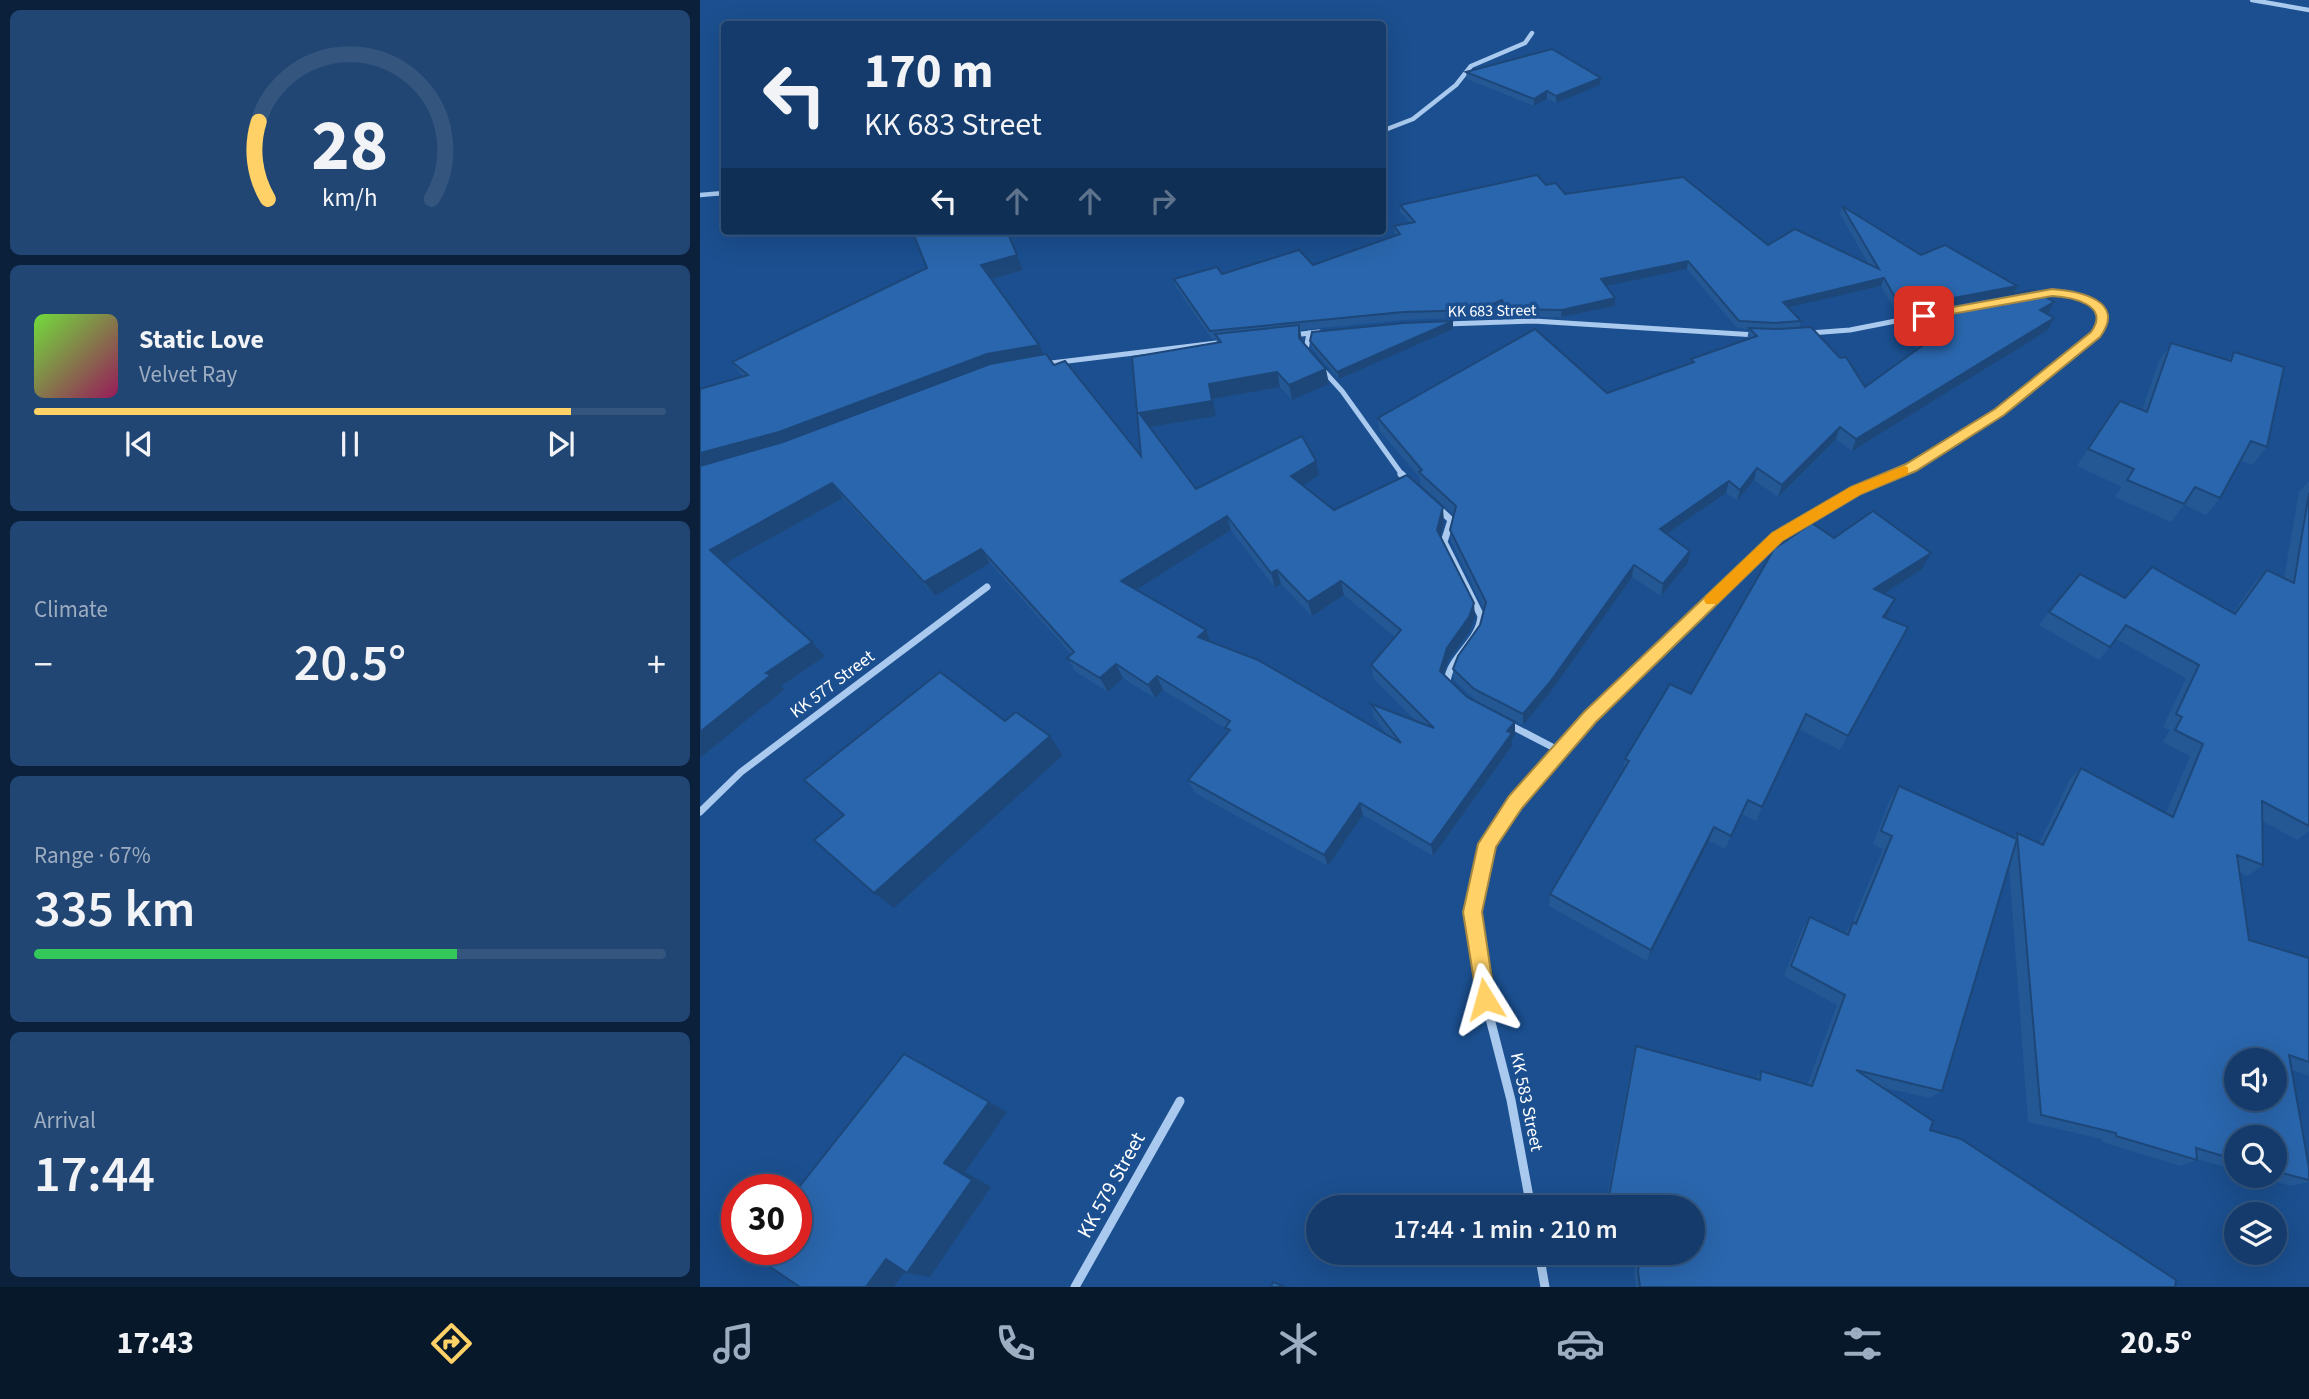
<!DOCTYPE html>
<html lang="en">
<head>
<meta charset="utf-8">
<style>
  body { margin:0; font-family:"Source Sans 3",sans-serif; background:#214673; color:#f1f3f6; height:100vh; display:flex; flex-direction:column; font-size:26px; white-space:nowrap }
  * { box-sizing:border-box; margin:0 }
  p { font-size:23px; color:#9dadc1 }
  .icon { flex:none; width:38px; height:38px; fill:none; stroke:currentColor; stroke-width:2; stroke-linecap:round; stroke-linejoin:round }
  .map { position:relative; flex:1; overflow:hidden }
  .drawer { display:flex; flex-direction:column; gap:10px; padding:10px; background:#0b203b; width:700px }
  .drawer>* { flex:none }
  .guide { position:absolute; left:21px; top:21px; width:665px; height:214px; border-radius:7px; box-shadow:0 7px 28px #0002,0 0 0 2px #33557e; background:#143b6b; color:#f1f3f6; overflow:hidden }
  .tools { position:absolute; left:1524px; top:1048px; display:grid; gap:14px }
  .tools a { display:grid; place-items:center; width:63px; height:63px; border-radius:50%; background:#143b6b; box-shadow:0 7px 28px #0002,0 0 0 2px #33557e; font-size:35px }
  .speed { position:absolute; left:21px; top:1174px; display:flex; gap:14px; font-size:35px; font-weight:700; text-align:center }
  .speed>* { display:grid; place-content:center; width:91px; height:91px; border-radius:50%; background:#143b6b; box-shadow:0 7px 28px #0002,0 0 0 2px #33557e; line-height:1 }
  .speed .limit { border:10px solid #d22; background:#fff; color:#111 }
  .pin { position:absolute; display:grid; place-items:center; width:60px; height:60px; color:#fff; margin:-30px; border-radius:14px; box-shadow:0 4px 10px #0006 }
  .me { position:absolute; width:77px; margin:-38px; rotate:352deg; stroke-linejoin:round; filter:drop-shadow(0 0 5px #0008) }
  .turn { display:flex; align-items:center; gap:24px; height:147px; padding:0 28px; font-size:32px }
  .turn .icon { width:91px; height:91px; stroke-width:2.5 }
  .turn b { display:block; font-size:49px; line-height:60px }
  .lanes { display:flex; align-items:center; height:66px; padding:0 28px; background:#0003; justify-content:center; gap:35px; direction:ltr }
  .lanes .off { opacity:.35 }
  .big { font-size:52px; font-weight:600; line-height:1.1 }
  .drawer .tile { flex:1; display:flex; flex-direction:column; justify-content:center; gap:10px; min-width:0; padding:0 24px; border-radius:10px; background:#214673 }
  .drawer .dial { align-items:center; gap:0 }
  .dial svg { height:182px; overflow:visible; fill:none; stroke:#33557e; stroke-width:7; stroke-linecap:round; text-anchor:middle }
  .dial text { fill:#f1f3f6; stroke:none }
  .song { display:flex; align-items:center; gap:21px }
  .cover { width:84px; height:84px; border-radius:10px; background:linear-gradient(135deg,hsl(100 70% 55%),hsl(330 70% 35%)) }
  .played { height:7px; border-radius:4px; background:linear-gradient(90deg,#ffd166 85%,#33557e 85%) }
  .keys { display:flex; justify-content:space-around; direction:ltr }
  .heat { display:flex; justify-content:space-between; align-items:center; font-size:38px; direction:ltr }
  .charge { height:10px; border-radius:5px; background:linear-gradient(90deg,#34c759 67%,#33557e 0) }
  .trip { position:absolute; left:606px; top:1195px; width:399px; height:70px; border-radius:35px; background:#143b6b; box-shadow:0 7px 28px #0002,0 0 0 2px #33557e; font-weight:600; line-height:70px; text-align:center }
  .tab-bar { display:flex; height:112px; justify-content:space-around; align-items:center; background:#08182b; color:#9dadc1 }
  .tab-bar .icon { width:49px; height:49px }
  .tab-bar .current { color:#ffd166 }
  .tab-bar b { font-size:32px; color:#f1f3f6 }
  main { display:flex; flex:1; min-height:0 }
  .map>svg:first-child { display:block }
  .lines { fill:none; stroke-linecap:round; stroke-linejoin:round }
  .minor-far3 { stroke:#a9c9ee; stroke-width:4.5 }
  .minor-far2 { stroke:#a9c9ee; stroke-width:5 }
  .minor-far1 { stroke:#a9c9ee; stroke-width:7 }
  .minor { stroke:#a9c9ee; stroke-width:9 }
  .wall { fill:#245895; fill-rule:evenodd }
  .shaded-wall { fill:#1d4779 }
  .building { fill:#2a66ad; stroke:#1d4779; stroke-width:2; fill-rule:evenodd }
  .route { fill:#ffd166; stroke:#a68842; stroke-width:2 }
  .slow { fill:#f59e0b }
  .labels { text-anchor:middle; stroke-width:7; stroke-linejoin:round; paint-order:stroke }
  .far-street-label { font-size:16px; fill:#fff; stroke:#1b4f8f }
  .street-label { font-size:18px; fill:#fff; stroke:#1b4f8f }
  .near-street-label { font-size:21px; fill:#fff; stroke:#1b4f8f }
</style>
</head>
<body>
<main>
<section class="drawer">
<div class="tile dial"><svg viewBox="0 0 100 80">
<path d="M14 69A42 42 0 1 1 86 69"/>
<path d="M14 69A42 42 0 0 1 10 35" stroke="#ffd166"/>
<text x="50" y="56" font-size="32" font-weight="700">28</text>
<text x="50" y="72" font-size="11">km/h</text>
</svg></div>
<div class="tile">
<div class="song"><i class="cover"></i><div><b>Static Love</b><p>Velvet Ray</p></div></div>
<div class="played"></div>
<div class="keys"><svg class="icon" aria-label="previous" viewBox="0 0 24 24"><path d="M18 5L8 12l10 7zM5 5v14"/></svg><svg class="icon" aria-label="pause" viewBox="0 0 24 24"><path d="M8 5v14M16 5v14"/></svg><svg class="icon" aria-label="next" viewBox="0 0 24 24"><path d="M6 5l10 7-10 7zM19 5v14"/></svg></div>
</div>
<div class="tile"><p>Climate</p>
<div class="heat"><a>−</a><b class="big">20.5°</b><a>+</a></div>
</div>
<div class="tile"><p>Range · 67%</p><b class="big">335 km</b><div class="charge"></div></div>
<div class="tile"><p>Arrival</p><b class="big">17:44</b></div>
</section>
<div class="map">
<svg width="1609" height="1287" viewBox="0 0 1609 1287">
  <rect width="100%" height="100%" fill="#1b4f8f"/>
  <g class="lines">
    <!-- minor-far3 -->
    <g class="minor-far3">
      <polyline points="1552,0 1609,10"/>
      <polyline points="682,131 713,119 756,85 771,66 825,43 832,33"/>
      <polyline points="0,195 24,193"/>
    </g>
    <!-- minor-far2 -->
    <g class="minor-far2">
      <polyline points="746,324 834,321 1056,335"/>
      <polyline points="609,333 606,350 610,354"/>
      <polyline points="1110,333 1150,330 1216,317"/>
      <polyline points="593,335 619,332"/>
      <polyline points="343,364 525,342"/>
      <polyline points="622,369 642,391 703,476"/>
      <path d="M1190 476C1267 444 1331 386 1395 334 1419 292 1362 293 1334 295"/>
    </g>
    <!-- minor-far1 -->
    <g class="minor-far1">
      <polyline points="701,474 709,481"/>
      <path d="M738 508 751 520 744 542 781 616C779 643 750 655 747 682L750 685"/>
      <polyline points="808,724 860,751"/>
      <polyline points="0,812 41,772 287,587"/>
      <polyline points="798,828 815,802 890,717 1077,537 1156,490 1194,474"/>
    </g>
    <!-- minor -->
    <g class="minor">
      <polyline points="799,826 787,844 772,912 785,999 811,1100 831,1208"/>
      <polyline points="839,1253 845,1287"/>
      <polyline points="375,1287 480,1101"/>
    </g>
  </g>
  <!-- wall -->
  <g class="wall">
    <polygon points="766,72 901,78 900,85 856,103 847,99 834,106 767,79"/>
    <path d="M846 185 865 194 1068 245 1169 265 1140 214 1142 206 1221 255 1317 286 1314 294 1354 302 1347 314 1348 330 1152 451 1136 439 1078 497 1054 480 1037 501 1026 493 967 534 988 563 961 596 932 577 850 693 823 725 775 700 754 680 753 669 780 625 784 609 751 541 750 530 754 515 720 484V478L679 430 678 418 907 393 990 364 991 359 1047 340 1049 329 1037 328 987 269 906 285 915 298V306L861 317H806L802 308 779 317 704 320 600 330 602 342 629 384 592 400 580 387 513 399 516 416 450 427 496 489 619 475 603 485 634 510 744 522 741 536 775 617 770 631 748 661 744 675 767 697 815 735 812 739V746L733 856 663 815 628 866 495 793 488 780 528 733 525 728 463 690 455 698 423 678 408 692 375 671 367 658 371 654 290 563 235 596 143 498 25 563 112 642 125 656 81 686 85 689 0 758V389L43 377 32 362 307 231 323 270 291 279 343 355 441 456 432 357 517 343 516 338 512 339 476 287 474 279 613 265 697 235 695 233 694 226 710 223 700 212V205ZM1181 286 1198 316 1208 314 1204 325 1217 349 1165 387 1099 327 1101 321 1089 307ZM531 530 575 588 581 584 612 616 644 595 695 637 671 665 674 679 715 720 671 704 674 717 687 735 510 642 506 630 436 590Z"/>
    <polygon points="753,329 639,379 612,348 610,341"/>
    <polygon points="1471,343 1528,360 1534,352 1567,447 1552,465 1540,460 1520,498 1506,515 1484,505 1471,522 1415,497 1422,487 1377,466 1388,449 1442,410 1459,361"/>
    <polygon points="1609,481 1609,831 1597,840 1562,821 1563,865 1548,876 1540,873 1549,940 1609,958 1609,1076 1592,1070 1609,1168 1609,1182 1591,1186 1556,1176 1575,1176 1575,1138 1536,1138 1536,1170 1497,1159 1497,1160 1481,1166 1402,1142 1402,1139 1328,1122 1309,866 1242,1091 1230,1098 1181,1087 1230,1130 1475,1287 936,1287 934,1274 938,1253 992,1253 992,1208 928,1208 906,1201 933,1055 936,1046 1055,1079 1061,1071 1107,1085 1137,1005 1084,976 1103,928 1110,917 1145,933 1152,923 1183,849 1173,844 1190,799 1199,786 1313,838 1317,833 1339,843 1370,779 1381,768 1466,813 1490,756 1463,742 1470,730 1463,727 1486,678 1416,639 1399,660 1339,625 1349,612 1425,598 1533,613 1554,583 1567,570 1584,578 1599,492"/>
    <polygon points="1134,538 1222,569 1184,594 1195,599 1185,618 1208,627 1140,750 1099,729 1056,821 1042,814 1025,849 1009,841 947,961 849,906 850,894 923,772 925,759 991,694"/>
  </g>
  <!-- shaded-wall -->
  <g class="shaded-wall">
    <polygon points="901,78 900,85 856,103 856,96"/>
    <polygon points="847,91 847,99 834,106 834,99"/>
    <polygon points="307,231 323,270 288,280 281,265"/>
    <polygon points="988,261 987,269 901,287 901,279"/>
    <polygon points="1184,278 1181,286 1081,309 1083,302"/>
    <polygon points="1317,286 1314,294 1198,316 1201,308"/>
    <polygon points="915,298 915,306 861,317 862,310"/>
    <polygon points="802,300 802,308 779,317 779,310"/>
    <polygon points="1354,302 1348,314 1334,322 1340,310"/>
    <polygon points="1354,318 1348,330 1152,451 1156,439"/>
    <polygon points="753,321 753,329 639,379 637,372"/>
    <polygon points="599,325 602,340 602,353 599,338"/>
    <polygon points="339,345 346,360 0,472 0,453 287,354"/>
    <polygon points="626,369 629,384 592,400 589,385"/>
    <polygon points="577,372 580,387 513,399 516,416 445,428 439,413 509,384"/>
    <polygon points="1140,427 1136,439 1078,497 1082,485"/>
    <polygon points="616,461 619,475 595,491 591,476"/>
    <polygon points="1057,468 1054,480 1037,501 1040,490"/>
    <polygon points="1029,481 1026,493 958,540 960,529"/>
    <polygon points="132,483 143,498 24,564 10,550"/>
    <polygon points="743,507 744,522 739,545 737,530"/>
    <polygon points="527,516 531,530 428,595 421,581"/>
    <polygon points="281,549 290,563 235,596 224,582"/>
    <polygon points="990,551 988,563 961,596 963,584"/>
    <polygon points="1231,553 1222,569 1167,605 1174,589"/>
    <polygon points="934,565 932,577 850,693 823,725 823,714"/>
    <polygon points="577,570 581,584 575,588 571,573"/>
    <polygon points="641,581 644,595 612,616 608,602"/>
    <polygon points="1195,599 1187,615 1175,633 1183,617"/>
    <polygon points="774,603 775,617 770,631 748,661 741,684 740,671 747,648"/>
    <polygon points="506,630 511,644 498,637"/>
    <polygon points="112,642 125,656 81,686 85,689 0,758 0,732 66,673"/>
    <polygon points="416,664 423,678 408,692 400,678"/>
    <polygon points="457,676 463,690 455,698 448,685"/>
    <polygon points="815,722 815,735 812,739 812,746 733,856 731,845 807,731"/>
    <polygon points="350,736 363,755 194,908 174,893"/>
    <polygon points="660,803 663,815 628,866 624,855"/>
    <polygon points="1014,827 1009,841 947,961 951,950"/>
    <polygon points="204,1054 307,1112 265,1172 291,1187 230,1277 207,1273 244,1163"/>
    <polygon points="186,1259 210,1264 194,1287 166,1287"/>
  </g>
  <!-- building -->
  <g class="building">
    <polygon points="852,49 901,78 856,96 847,91 834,99 766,72"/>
    <polygon points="837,175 846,185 856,183 865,194 983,177 1068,245 1095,229 1179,269 1142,206 1221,255 1245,245 1317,286 1201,308 1184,278 1083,302 1101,321 1075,323 1039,321 988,261 901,279 915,298 862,310 806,309 802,300 779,310 703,312 510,331 474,279 517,267 522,274 599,250 613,265 700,234 694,226 715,222 700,205"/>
    <polygon points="221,231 307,231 317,255 281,265 339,345 287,354 79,432 0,453 0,389 48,375 32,362 227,268 213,233"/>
    <polygon points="1334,290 1354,302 1340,310 1354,318 1156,439 1140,427 1082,485 1057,468 1040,490 1029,481 960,529 990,551 963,584 934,565 850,682 823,714 774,689 753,669 758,656 780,625 786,602 750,530 756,506 719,472 722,470 678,418 835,329 907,393 994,362 991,359 1057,336 1049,328 1076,329 1111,327 1140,358 1146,357 1165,387 1226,343 1208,313"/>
    <polygon points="753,321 637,372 610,341 612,332 704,323"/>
    <path d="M599 325V338L626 369 589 385 577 372 509 384 512 401 439 413 496 489 602 436 616 461 591 476 634 510 707 475 743 507 737 530 774 603 769 617 747 648 740 671 767 697 815 722 807 731 812 733 731 845 660 803 624 855 488 780 530 730 525 728 530 721 457 676 448 685 416 664 400 678 367 658 374 652 281 549 224 582 132 483 10 550 112 642 66 673 71 675 0 732V466L83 442 290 364 346 354 354 365 365 361 441 456 432 357 521 342 515 334ZM527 516 571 573 577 570 608 602 641 581 701 630 671 665 734 728 671 704 701 743 558 660 498 637 506 630 421 581Z"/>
    <polygon points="1471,343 1531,361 1534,352 1584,367 1567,447 1551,441 1520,498 1495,487 1484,504 1427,480 1434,469 1388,449 1420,401 1447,412"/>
    <path d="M1609 493V826L1562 801 1563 865 1537 855 1549 940 1609 958V1062L1589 1055 1609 1168V1180L1575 1171V1138H1536V1160L1496 1148 1497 1160 1416 1136V1133L1341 1115 1317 833 1343 845 1381 768 1473 817 1503 744 1475 730 1482 717 1476 714 1499 665 1426 625 1410 647 1349 612 1380 574 1425 598 1452 567 1535 614 1567 570 1594 583ZM1536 1060H1575V1099H1536Z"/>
    <polygon points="1173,511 1231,553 1174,589 1195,599 1183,617 1208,627 1148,736 1106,714 1062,807 1048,800 1031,836 1014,827 951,950 850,894 929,761 925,759 970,684 991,694 1074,549 1112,523 1134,538"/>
    <polygon points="240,672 305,721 316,712 350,736 174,893 114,840 144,815 104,780"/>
    <polygon points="1199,786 1317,839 1242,1091 1156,1070 1233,1121 1230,1130 1261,1139 1476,1280 1475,1287 940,1287 938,1271 941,1253 992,1253 992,1208 948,1208 909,1196 936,1046 1060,1080 1061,1071 1112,1086 1145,995 1091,966 1110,917 1148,935 1153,922 1156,924 1192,836 1181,831"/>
    <polygon points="204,1054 289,1102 244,1163 272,1180 207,1273 186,1259 166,1287 100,1287 48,1252 50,1250 96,1250 96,1191"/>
    <polygon points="573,1282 585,1287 571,1287"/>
  </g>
  <!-- route -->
  <path class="route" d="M1352 289C1380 291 1427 301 1400 337L1304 415 1216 471 1161 494 1082 541 896 722 822 808 796 847 782 912 795 999 792 1006 785 1009 778 1006 763 912 778 844 809 796 884 712 1072 533 1151 487 1206 464 1295 409 1391 332C1411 305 1372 297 1352 296L1224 319 1220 318V313Z"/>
  <!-- slow -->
  <polygon class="slow" points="1204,466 1208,467 1208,474 1161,494 1082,541 1017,604 1006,604 1004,600 1006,596 1072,533 1151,487"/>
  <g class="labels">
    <!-- far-street labels -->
    <g class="far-street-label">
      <text transform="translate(792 310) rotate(-1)" y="6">KK 683 Street</text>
    </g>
    <!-- street labels -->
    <g class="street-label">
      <text transform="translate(132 684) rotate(-37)" y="6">KK 577 Street</text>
      <text transform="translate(827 1102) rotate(78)" y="6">KK 583 Street</text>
    </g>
    <!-- near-street labels -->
    <g class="near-street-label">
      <text transform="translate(411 1185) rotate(-61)" y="7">KK 579 Street</text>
    </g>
  </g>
</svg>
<div class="tools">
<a><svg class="icon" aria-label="sound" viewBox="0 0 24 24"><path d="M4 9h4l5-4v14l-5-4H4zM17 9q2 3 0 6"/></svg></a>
<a><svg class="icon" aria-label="search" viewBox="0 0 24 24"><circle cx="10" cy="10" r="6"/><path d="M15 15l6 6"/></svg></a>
<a><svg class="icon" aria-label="layers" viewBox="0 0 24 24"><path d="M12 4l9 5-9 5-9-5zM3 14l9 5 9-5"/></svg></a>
</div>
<div class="speed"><div class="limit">30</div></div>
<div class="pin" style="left:1224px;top:316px;background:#d93025"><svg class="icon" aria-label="arrive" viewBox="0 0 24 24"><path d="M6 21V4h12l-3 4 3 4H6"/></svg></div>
<svg class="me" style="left:785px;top:999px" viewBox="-20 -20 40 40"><path d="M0-17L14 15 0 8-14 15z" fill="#ffd166" stroke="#fff" stroke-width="4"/></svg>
<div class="trip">17:44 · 1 min · 210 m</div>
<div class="guide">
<div class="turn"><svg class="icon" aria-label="left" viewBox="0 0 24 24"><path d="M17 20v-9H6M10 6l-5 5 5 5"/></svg><div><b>170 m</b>KK 683 Street</div></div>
<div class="lanes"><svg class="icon" aria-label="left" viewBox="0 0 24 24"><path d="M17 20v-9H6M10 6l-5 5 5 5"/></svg><svg class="icon off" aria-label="ahead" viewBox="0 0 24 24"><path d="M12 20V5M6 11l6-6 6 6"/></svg><svg class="icon off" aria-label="ahead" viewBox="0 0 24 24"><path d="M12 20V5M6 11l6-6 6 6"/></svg><svg class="icon off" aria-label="right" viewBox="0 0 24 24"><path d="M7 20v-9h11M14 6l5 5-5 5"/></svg></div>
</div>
</div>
</main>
<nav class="tab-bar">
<b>17:43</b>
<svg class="icon current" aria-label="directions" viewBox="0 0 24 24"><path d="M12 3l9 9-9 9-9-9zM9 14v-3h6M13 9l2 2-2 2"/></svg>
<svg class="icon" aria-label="music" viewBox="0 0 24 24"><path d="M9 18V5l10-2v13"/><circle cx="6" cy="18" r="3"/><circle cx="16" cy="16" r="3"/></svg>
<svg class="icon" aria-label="phone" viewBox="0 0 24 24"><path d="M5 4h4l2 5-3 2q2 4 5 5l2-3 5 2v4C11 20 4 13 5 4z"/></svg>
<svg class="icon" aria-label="climate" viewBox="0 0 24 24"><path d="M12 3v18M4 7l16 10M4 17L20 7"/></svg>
<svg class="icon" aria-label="car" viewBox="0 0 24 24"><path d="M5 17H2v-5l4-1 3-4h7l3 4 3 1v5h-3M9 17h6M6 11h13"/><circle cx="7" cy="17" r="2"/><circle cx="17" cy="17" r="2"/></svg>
<svg class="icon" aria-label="filters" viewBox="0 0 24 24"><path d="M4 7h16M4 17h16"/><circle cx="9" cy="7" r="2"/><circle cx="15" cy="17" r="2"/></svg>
<b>20.5°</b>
</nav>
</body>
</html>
